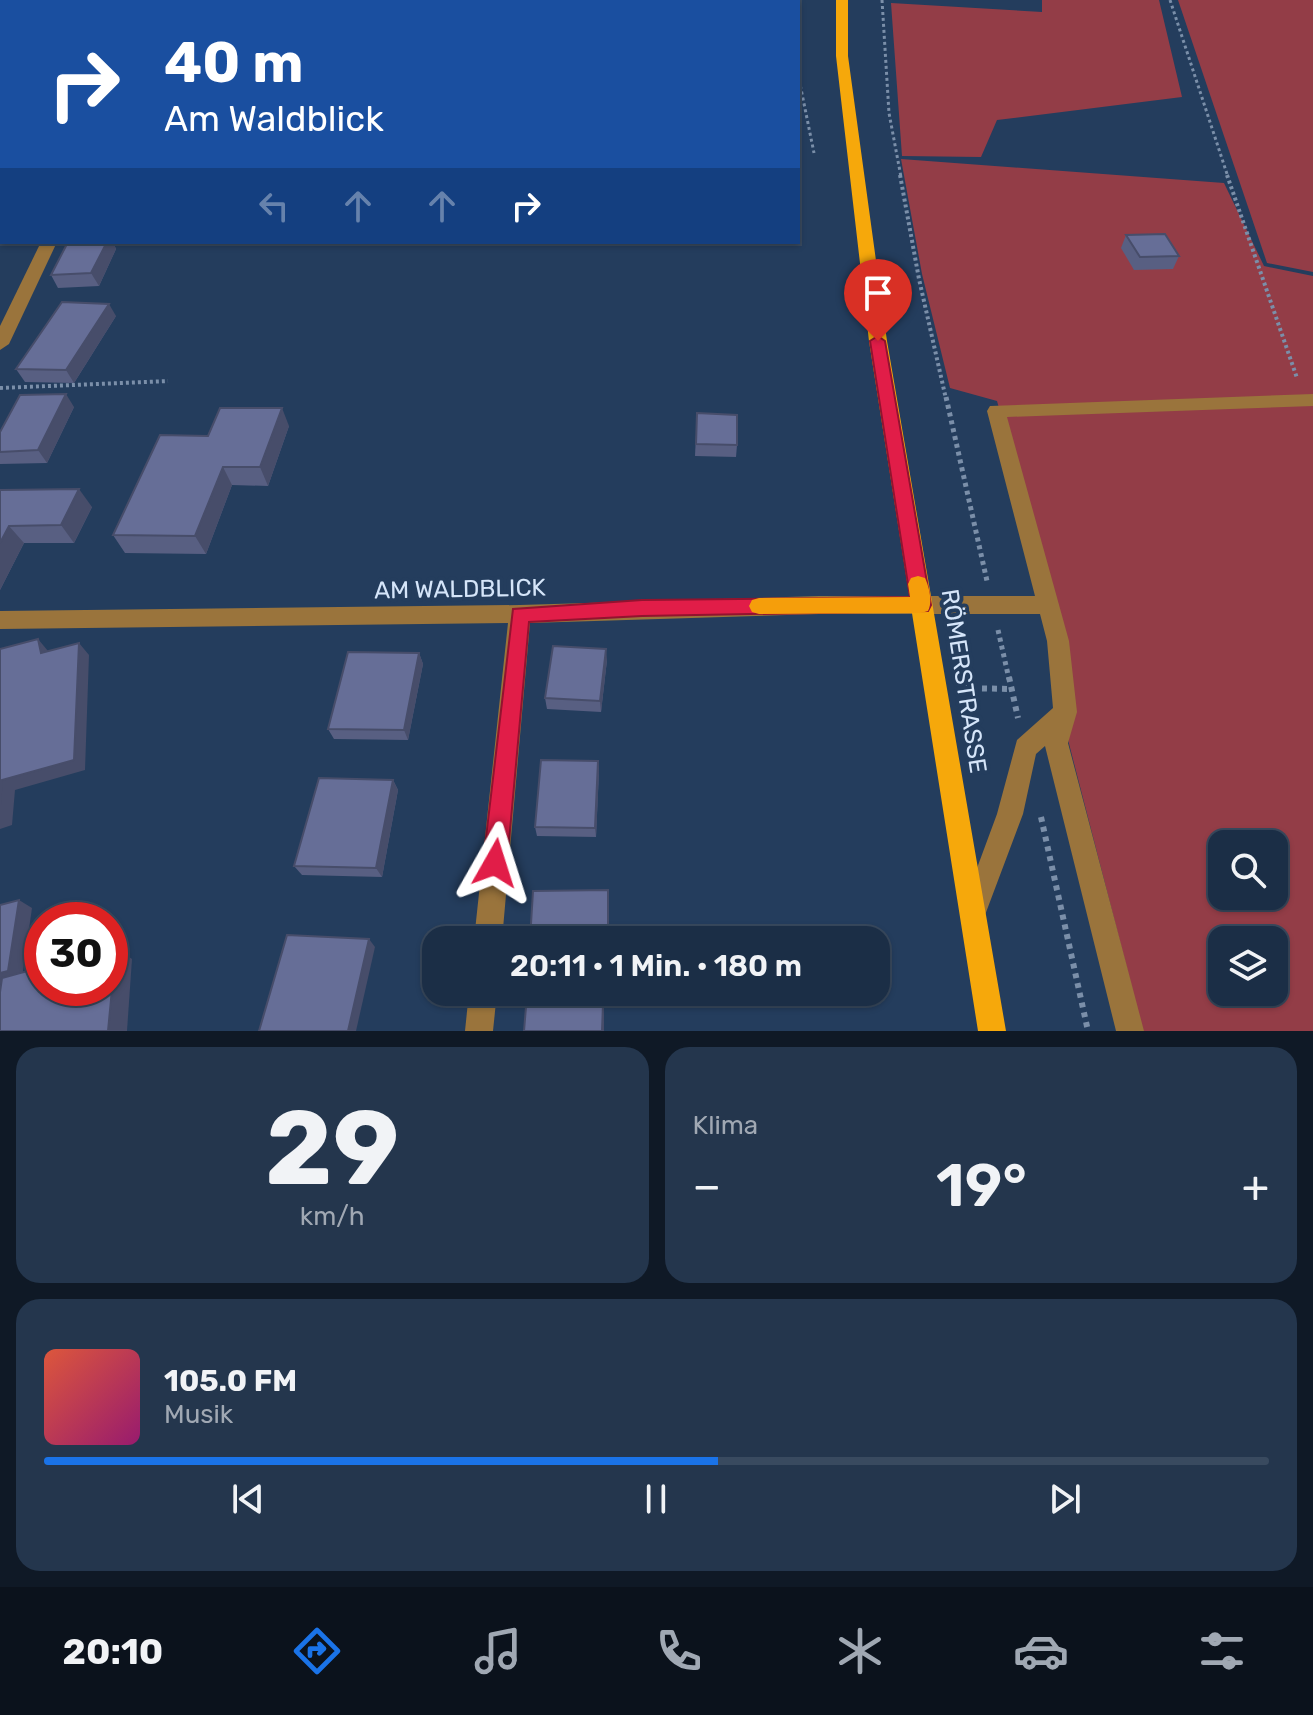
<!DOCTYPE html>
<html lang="de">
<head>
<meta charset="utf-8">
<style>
  body { margin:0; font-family:Rubik,sans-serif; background:#24364d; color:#f1f3f6; height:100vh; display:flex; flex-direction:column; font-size:30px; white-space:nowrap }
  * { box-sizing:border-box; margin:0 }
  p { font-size:26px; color:#a0a8b3 }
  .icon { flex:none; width:44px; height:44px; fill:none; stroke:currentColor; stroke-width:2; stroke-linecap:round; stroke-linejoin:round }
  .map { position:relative; height:1031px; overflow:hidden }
  .side { display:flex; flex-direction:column; gap:16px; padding:16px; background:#0f1926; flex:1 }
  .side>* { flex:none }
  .top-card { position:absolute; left:0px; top:0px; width:800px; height:244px; box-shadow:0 2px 6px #0004,0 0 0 2px #394a5f; background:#1a4fa0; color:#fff; overflow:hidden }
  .tools { position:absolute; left:1208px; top:830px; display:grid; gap:16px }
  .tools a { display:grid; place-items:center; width:80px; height:80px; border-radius:16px; background:#1b2e46; box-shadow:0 2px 6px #0004,0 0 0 2px #394a5f; font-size:40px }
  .speed { position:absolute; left:24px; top:902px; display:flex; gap:16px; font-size:40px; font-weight:700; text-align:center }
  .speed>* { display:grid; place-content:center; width:104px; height:104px; border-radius:50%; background:#1b2e46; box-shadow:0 2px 6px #0004,0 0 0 2px #394a5f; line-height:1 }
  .speed .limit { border:12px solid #d22; background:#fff; color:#111 }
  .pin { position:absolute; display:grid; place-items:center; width:68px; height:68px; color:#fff; margin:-82px -34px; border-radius:50% 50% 50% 0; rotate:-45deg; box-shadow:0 0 8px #0007 }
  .pin .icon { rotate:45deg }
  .me { position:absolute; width:88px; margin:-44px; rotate:6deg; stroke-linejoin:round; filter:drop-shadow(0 0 6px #0008) }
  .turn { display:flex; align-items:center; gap:28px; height:168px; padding:0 32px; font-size:36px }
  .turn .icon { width:104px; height:104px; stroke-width:2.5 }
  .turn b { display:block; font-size:56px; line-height:68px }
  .lanes { display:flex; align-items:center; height:76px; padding:0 32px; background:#0003; justify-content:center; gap:40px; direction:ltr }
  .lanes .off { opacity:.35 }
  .big { font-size:60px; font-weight:600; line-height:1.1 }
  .side .tile { flex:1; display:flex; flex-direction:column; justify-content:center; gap:12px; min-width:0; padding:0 28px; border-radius:24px; background:#24364d }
  .side .dial { align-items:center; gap:0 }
  .dial b { font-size:104px; line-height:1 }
  .song { display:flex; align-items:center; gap:24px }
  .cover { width:96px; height:96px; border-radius:12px; background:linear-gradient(135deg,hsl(10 70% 55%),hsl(320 70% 35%)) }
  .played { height:8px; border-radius:4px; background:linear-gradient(90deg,#1a73e8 55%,#394a5f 55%) }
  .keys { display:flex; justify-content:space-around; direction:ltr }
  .heat { display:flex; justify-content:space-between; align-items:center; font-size:44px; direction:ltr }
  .side .tiles { flex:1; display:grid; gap:16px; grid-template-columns:1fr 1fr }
  .tile:last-child { grid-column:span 2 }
  .trip { position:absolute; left:422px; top:926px; width:468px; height:80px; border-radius:24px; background:#1b2e46; box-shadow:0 2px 6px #0004,0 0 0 2px #394a5f; font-weight:600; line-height:80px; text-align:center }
  .menu { display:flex; height:128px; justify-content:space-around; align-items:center; background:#0b121c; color:#a0a8b3 }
  .menu .icon { width:56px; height:56px }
  .menu .current { color:#1a73e8 }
  .menu b { font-size:36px; color:#f1f3f6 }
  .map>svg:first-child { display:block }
  .green { fill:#933d47; fill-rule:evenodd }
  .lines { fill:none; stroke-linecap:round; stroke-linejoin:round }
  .path-far3 { stroke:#7b8fa9; stroke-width:3; stroke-dasharray:3 3; stroke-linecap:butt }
  .path-far2 { stroke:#7b8fa9; stroke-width:4; stroke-dasharray:3 3; stroke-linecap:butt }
  .path-far1 { stroke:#7b8fa9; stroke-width:5; stroke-dasharray:4 4; stroke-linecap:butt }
  .path { stroke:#7b8fa9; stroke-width:6; stroke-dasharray:5 5; stroke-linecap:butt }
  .minor { fill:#9a743c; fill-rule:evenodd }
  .major { fill:#f6a80b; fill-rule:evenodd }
  .wall { fill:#585f82 }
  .shaded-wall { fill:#474d6a }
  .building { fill:#666e97; stroke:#474d6a; stroke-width:2 }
  .route { fill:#e11d48; stroke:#92132f; stroke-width:2 }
  .slow { fill:#f59e0b }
  .labels { text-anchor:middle; stroke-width:8; stroke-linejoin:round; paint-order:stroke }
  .street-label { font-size:24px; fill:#d5e5f9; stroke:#243d5d }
</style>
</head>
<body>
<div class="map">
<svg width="1313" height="1031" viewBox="0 0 1313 1031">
  <rect width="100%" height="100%" fill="#243d5d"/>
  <!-- green -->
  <g class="green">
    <polygon points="1042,0 1159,0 1182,97 997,120 981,157 902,156 891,3 1042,12"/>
    <polygon points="1178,0 1313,0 1313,272 1267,263"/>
    <path d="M901 159 1224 183 1264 266 1313 276V1031H1143L1066 732 1053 602 997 401 950 388 922 274ZM1222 844H1274V896H1222ZM1222 940H1274V992H1222Z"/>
  </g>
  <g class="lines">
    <!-- path-far3 -->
    <g class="path-far3">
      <polyline points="882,0 889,113 901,177"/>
      <polyline points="1170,0 1228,177"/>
      <polyline points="798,74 814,153"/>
    </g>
    <!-- path-far2 -->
    <g class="path-far2">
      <polyline points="900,175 919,279 946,399"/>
      <polyline points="1227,175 1297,378"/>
      <polyline points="0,388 168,381"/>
    </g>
    <!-- path-far1 -->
    <g class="path-far1">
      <polyline points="946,397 987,581"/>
      <polyline points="998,630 1009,679"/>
    </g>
    <!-- path -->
    <g class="path">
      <polyline points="1009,677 1018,718"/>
      <polyline points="962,688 1012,689"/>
      <polyline points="1041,817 1088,1031"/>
    </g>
    <!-- minor -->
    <g class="minor">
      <polygon points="41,242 57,242 9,344 0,350 0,326"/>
      <polygon points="1313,394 1313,406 1007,417 1069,641 1077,712 1068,743 1144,1031 1116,1031 1045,746 1036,754 1023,814 982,923 973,927 964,923 960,914 997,814 1017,740 1053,708 1047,641 1040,614 819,614 530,623 502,940 474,940 508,623 0,629 0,611 520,605 819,596 1035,596 987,411 990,406"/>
      <polygon points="469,992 497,992 493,1031 465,1031"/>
    </g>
    <!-- major -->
    <polygon class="major" points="836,0 848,0 848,56 887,341 1006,1031 978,1031 869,341 836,56"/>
  </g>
  <!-- wall -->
  <g class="wall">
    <polygon points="1126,235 1179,256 1173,269 1134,270 1121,248"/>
    <polygon points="68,242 113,242 116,249 99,286 58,288 51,275"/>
    <polygon points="116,316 74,383 25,382 16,369"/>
    <polygon points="74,407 47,463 0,464 0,432"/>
    <polygon points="697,413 737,445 736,457 695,456"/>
    <polygon points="289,426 268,486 232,485 206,554 125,553 113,535 208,436"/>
    <polygon points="0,490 92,507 74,543 24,543 0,590"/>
    <polygon points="419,653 423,664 408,740 334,739 328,729"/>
    <polygon points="607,660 601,712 547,709 545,698"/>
    <polygon points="598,761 599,771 596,837 537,836 535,827"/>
    <polygon points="393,780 398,790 382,877 302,875 294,866"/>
  </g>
  <!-- shaded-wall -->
  <g class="shaded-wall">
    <polygon points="107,242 113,242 116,249 99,286 91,273"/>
    <polygon points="109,304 116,316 74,383 66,370"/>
    <polygon points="66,394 74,407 47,463 38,450"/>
    <polygon points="282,408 289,426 268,486 260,467"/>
    <polygon points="223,467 232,485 206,554 195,536"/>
    <polygon points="79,489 92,507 74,543 61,525"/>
    <polygon points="9,526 24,543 0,590 0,543"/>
    <polygon points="38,639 48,651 52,665 41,653"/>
    <polygon points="79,643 89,655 85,770 15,790 12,825 0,829 0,806 2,780"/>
    <polygon points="606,649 607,660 601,712 600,701"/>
    <polygon points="419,653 423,664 408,740 404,730"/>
    <polygon points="598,761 599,771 596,837 595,828"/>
    <polygon points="393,780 398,790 382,877 376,868"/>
    <polygon points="19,900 32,908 22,978 0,984 0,973"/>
    <polygon points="369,939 375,947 356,1031 348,1031"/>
    <polygon points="116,948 132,959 127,1031 108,1031"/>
    <polygon points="603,1004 604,1014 604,1031 602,1031"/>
  </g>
  <!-- building -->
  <g class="building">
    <polygon points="1165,234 1179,256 1140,257 1126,235"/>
    <polygon points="68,242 107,242 91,273 51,275"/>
    <polygon points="62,302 109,304 66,370 16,369"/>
    <polygon points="66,394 38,450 0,452 0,432 20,395"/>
    <polygon points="220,408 282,408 260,467 223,467 195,536 113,535 160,435 208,436"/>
    <polygon points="697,413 737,415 737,445 696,444"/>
    <polygon points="79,489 61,525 9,526 0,543 0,490"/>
    <polygon points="38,639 41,653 79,643 74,760 2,780 0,806 0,649"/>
    <polygon points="553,646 606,649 600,701 545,698"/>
    <polygon points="348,652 419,653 404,730 328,729"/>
    <polygon points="541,760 598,761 595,828 535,827"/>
    <polygon points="319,778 393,780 376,868 294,866"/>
    <polygon points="608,890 608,940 530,940 533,891"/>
    <polygon points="19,900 8,971 0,973 0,905"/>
    <polygon points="287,935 369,939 348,1031 259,1031"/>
    <polygon points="116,948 108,1031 0,1031 0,992 2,978 42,967 42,988 110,988 110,950"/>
    <polygon points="603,1004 602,1031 524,1031 526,1007"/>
  </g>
  <!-- route -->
  <polygon class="route" points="878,336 885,341 931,605 928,611 642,616 529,622 507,863 504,871 495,875 487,871 483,863 513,609 642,600 910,597 870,341"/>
  <!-- slow -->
  <path class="slow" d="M918 576 925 578C929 587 933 601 928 611L921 613 759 614 752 612 749 606 752 600 759 598 910 597 908 584 911 578Z"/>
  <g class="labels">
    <!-- street labels -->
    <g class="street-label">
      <text transform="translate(460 589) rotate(-1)" y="8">AM WALDBLICK</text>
      <text transform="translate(964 681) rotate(81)" y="8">RÖMERSTRASSE</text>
    </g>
  </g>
</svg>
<div class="tools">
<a><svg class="icon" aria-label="search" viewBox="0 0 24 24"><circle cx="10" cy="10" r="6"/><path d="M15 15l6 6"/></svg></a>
<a><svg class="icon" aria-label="layers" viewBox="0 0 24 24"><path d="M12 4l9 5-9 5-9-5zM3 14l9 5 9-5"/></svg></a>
</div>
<div class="speed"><div class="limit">30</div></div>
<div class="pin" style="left:878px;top:341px;background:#d93025"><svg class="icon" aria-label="arrive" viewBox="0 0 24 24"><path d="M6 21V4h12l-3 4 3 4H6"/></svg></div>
<svg class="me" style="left:495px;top:863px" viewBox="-20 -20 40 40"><path d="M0-17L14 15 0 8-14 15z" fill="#e11d48" stroke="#fff" stroke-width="4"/></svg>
<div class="trip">20:11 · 1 Min. · 180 m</div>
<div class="top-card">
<div class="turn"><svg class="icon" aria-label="right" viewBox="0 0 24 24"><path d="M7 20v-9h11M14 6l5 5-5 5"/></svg><div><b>40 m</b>Am Waldblick</div></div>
<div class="lanes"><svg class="icon off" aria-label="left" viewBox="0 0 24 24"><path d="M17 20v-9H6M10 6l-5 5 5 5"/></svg><svg class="icon off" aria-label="ahead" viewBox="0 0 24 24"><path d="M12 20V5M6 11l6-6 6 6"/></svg><svg class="icon off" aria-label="ahead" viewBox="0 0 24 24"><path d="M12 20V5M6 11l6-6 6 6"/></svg><svg class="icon" aria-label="right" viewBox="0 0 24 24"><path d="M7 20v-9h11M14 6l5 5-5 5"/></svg></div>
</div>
</div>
<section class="side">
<div class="tiles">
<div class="tile dial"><b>29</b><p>km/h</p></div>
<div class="tile"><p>Klima</p>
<div class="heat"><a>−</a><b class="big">19°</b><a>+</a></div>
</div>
<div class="tile">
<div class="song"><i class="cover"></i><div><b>105.0 FM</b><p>Musik</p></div></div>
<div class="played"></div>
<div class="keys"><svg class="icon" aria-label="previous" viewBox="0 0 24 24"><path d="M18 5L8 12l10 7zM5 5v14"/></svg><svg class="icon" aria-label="pause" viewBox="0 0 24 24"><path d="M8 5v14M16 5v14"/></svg><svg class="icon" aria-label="next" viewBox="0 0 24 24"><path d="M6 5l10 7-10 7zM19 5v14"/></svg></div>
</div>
</div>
</section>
<nav class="menu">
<b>20:10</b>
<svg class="icon current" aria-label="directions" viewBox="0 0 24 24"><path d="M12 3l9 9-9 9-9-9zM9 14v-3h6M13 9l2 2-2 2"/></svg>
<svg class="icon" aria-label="music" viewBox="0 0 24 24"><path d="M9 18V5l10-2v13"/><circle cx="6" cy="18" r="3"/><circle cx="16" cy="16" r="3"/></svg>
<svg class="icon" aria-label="phone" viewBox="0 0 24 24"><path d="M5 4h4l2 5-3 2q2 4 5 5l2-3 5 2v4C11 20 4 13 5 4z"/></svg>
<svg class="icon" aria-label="climate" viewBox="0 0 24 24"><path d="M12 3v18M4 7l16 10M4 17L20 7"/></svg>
<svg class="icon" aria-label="car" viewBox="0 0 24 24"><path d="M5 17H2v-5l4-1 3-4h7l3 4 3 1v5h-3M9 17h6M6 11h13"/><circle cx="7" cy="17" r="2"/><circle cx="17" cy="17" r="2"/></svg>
<svg class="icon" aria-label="filters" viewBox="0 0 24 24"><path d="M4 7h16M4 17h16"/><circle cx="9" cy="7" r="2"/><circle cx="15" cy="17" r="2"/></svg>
</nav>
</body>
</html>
